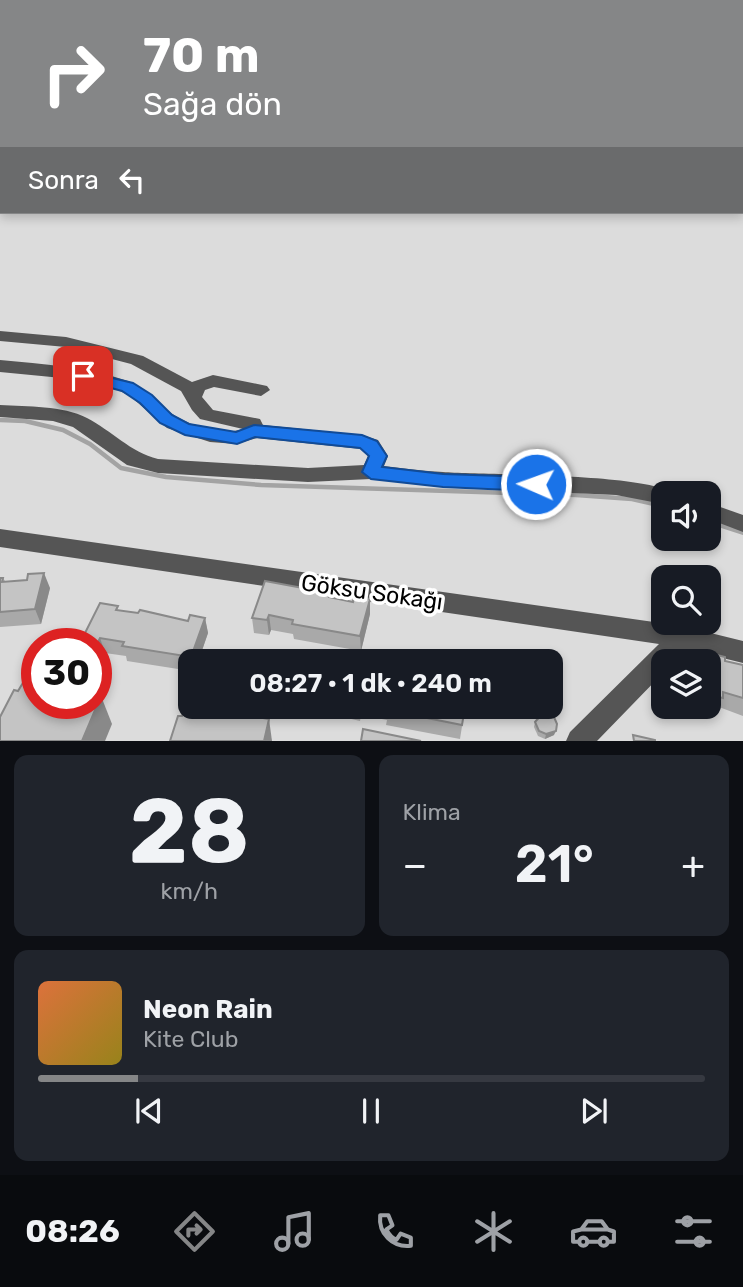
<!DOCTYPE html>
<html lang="tr">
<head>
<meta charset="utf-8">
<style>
  body { margin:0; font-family:Rubik,sans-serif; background:#20242c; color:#f1f3f6; height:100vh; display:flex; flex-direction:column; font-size:26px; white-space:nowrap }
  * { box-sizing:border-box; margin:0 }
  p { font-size:23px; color:#9ea1a6 }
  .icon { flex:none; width:38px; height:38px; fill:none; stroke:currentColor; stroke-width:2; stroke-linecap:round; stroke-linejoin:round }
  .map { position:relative; height:741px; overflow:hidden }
  .side { display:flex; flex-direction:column; gap:14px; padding:14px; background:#0d0f14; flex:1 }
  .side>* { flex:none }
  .top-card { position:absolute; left:0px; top:0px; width:744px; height:214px; box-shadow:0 4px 10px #0003; background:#858687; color:#fff; overflow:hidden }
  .fabs { position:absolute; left:651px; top:481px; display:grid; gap:14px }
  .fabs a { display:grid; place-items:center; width:70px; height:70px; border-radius:14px; background:#171b24; box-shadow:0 4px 10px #0003; font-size:35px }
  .speed { position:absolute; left:21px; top:628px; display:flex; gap:14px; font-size:35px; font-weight:700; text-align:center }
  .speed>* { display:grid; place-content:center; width:91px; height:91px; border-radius:50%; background:#171b24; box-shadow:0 4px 10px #0003; line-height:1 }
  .speed .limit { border:10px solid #d22; background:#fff; color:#111 }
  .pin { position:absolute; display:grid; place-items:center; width:60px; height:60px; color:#fff; margin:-30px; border-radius:14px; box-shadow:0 4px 10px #0006 }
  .me { position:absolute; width:77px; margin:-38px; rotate:272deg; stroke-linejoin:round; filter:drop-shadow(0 0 5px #0008) }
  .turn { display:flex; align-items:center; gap:24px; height:147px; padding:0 28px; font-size:32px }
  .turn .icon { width:91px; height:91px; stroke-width:2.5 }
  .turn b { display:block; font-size:49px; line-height:60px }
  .then { display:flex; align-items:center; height:66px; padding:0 28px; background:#0003; gap:14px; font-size:26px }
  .big { font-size:52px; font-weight:600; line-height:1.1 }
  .side .widget { flex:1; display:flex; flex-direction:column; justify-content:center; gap:10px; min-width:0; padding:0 24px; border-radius:14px; background:#20242c }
  .side .dial { align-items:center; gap:0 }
  .dial b { font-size:91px; line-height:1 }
  .song { display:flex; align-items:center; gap:21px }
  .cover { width:84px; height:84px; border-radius:10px; background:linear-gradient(135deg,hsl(20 70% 55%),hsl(50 70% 35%)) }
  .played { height:7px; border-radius:4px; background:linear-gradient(90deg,#858687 15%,#363941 15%) }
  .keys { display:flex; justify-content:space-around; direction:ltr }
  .heat { display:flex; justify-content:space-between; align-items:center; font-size:38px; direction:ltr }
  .side .tiles { flex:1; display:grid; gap:14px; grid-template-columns:1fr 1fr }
  .widget:last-child { grid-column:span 2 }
  .trip { position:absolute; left:178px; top:649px; width:385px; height:70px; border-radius:14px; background:#171b24; box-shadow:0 4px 10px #0003; font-weight:600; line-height:70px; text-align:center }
  .tab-bar { display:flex; height:112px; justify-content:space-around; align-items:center; background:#090b0e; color:#9ea1a6 }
  .tab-bar .icon { width:49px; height:49px }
  .tab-bar .current { color:#858687 }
  .tab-bar b { font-size:32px; color:#f1f3f6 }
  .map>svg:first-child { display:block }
  .green { fill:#dcdcdc; fill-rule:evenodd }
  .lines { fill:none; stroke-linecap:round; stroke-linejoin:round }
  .stream-far1 { stroke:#a3a3a3; stroke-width:4.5 }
  .stream { stroke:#a3a3a3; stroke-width:6 }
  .minor { fill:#555; fill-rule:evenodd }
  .wall { fill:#a9a9a9 }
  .shaded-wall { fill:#898989 }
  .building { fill:#c4c4c4; stroke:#898989; stroke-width:2 }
  .route { fill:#1a73e8; stroke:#114b97; stroke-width:2 }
  .labels { text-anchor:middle; stroke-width:7; stroke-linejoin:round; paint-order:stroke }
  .near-street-label { font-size:23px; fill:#000; stroke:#fff }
</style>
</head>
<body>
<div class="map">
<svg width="743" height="741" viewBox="0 0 743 741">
  <rect width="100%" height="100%" fill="#fff"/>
  <!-- green -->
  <path class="green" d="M0 0H743V741H0ZM2 2H742V212H2ZM663 494H709V539H663ZM663 578H709V623H663ZM37 644H96V704H37ZM191 662H551V707H191ZM663 662H709V707H663Z"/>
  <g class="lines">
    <!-- stream-far1 -->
    <polyline class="stream-far1" points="0,420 25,421 63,430 90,444 121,468 166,477 261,485 576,495 632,499 663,506"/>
    <!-- stream -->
    <polyline class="stream" points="709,521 743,532"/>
    <!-- minor -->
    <g class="minor">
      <polygon points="69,0 77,0 68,2"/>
      <polygon points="149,0 164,0 147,2"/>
      <polygon points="312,0 341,0 310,2"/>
      <polygon points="515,0 574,0 573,2"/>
      <polygon points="601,0 615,0 599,2"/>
      <polygon points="0,88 2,88 0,95"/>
      <path d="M0 331 66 337 143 356 192 382 213 375 267 386 270 390 261 396 214 387 205 390 202 397 213 410 260 419 263 425 362 435 378 440 388 456 384 466C403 468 423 471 443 472 481 475 652 473 672 494H663V504L616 495 443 487 371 479 308 482 158 473 127 465 73 427 53 421 0 417V405C28 407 62 405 87 418 112 431 130 452 158 459L308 468 364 465 368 456 361 449 257 438 236 444 210 442 167 428 130 396 118 390 62 378 0 372V360C43 364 87 367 128 381 146 387 156 403 171 413 189 426 222 436 243 429L200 419 192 410 181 391 131 364 66 347 0 341Z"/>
      <polygon points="709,503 743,515 743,532 709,519"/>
      <polygon points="0,529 682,626 743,641 743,663 686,649 674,662 663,662 663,673 597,741 566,741 570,732 659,644 0,547"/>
    </g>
  </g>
  <!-- wall -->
  <g class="wall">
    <polygon points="0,578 3,578 5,581 50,588 41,624 0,627"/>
    <polygon points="330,593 330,597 353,602 370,599 370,614 361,651 294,639 293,634 271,630 269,635 254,633 252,618"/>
    <polygon points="119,610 188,621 205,618 208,633 198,662 191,662 191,671 127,661 126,656 105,653 102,659 96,658 96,644 82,644 81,641"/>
    <polygon points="705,652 725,661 743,665 743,716 719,707 716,713 698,708 698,707 709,707 709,662 701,662"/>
    <polygon points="342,707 465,707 460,739 386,725 387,720 361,715 360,721 343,717"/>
    <polygon points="535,722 554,735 545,739 538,736 534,727"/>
  </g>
  <!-- shaded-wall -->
  <g class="shaded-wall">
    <polygon points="44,573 50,588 41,624 35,609"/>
    <polygon points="370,599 370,614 361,651 360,636"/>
    <polygon points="269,615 271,630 269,635 267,620"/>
    <polygon points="205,618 208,633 198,662 192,662 191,657"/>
    <polygon points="100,638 105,653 102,659 97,644"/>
    <polygon points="101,696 112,724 105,741 82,741"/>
    <polygon points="269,719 272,741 264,741"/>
    <polygon points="556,731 554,735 545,739 546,734"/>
  </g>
  <!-- building -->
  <g class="building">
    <rect x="92" y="0" width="35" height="2"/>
    <polygon points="44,573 35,609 0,612 0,578 3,578 2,582 27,580 28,574"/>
    <polygon points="265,581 330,593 329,597 353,602 354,596 370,599 360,636 292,624 293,620 269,615 267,620 252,618"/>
    <polygon points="100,603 118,606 116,610 138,613 140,610 188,621 190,615 205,618 191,657 122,646 124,642 100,638 97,644 81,641"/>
    <polygon points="705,652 725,657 725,661 743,665 743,698 723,692 723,698 709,695 709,662 705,662"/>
    <polygon points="24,681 37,683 37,704 96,704 96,695 101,696 82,741 0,741 0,717 14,690 18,691"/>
    <polygon points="186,705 269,719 264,741 170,741 178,716 182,716"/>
    <polygon points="388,707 465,707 462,725 387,710"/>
    <polygon points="543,713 554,717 557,724 556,731 546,734 539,731 535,722"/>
    <polygon points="363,729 421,741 361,741"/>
    <polygon points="633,735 655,740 655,741 634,741"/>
  </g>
  <!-- route -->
  <polygon class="route" points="83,371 133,383 152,395 172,415 189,424 236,432 254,425 362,435 377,441 387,456 382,467 443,474 536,477 545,484 536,491 443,487 371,479 362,472 369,456 360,448 255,437 237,444 185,435 160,423 140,403 122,391 78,379 78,372"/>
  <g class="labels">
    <!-- near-street labels -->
    <g class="near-street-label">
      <text transform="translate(372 592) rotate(8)" y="8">Göksu Sokağı</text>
    </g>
  </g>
</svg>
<div class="fabs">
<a><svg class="icon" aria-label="sound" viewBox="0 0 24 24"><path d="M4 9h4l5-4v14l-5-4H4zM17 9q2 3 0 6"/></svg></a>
<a><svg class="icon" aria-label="search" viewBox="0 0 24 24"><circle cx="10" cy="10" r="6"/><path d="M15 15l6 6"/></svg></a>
<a><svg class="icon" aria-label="layers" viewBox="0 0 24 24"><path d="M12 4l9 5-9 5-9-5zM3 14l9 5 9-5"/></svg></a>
</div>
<div class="speed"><div class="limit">30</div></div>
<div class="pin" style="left:83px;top:376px;background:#d93025"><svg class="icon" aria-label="arrive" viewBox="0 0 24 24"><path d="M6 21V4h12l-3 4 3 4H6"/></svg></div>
<svg class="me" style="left:536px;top:484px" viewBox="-20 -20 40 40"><circle r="17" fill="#1a73e8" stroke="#fff" stroke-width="3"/><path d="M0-11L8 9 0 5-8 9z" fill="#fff"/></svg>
<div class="trip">08:27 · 1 dk · 240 m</div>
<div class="top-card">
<div class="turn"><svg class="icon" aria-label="right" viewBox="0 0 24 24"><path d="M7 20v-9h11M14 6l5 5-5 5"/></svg><div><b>70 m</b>Sağa dön</div></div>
<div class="then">Sonra<svg class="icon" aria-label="left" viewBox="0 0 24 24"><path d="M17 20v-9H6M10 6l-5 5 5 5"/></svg></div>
</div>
</div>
<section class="side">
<div class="tiles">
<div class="widget dial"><b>28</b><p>km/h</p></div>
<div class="widget"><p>Klima</p>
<div class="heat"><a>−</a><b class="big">21°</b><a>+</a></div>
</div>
<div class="widget">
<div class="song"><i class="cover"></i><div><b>Neon Rain</b><p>Kite Club</p></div></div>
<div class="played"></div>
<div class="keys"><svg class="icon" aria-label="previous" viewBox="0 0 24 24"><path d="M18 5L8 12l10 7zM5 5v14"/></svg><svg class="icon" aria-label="pause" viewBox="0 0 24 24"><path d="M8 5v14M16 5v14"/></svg><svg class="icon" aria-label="next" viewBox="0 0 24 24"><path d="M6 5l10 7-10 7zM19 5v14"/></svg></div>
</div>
</div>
</section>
<nav class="tab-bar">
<b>08:26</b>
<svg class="icon current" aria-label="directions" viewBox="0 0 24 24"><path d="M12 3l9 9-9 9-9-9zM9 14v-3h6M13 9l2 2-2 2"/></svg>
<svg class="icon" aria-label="music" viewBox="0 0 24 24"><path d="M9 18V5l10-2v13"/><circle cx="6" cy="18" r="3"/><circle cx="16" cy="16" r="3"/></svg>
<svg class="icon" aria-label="phone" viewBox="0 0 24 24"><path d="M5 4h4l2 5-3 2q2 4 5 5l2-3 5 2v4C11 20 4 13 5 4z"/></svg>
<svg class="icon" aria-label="climate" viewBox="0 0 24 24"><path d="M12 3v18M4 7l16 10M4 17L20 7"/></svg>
<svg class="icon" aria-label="car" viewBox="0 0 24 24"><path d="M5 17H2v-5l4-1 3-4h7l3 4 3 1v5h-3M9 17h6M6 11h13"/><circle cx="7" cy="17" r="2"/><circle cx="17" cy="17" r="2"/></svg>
<svg class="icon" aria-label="filters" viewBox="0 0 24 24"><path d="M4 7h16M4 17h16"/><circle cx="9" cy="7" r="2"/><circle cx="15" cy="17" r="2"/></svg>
</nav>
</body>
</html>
